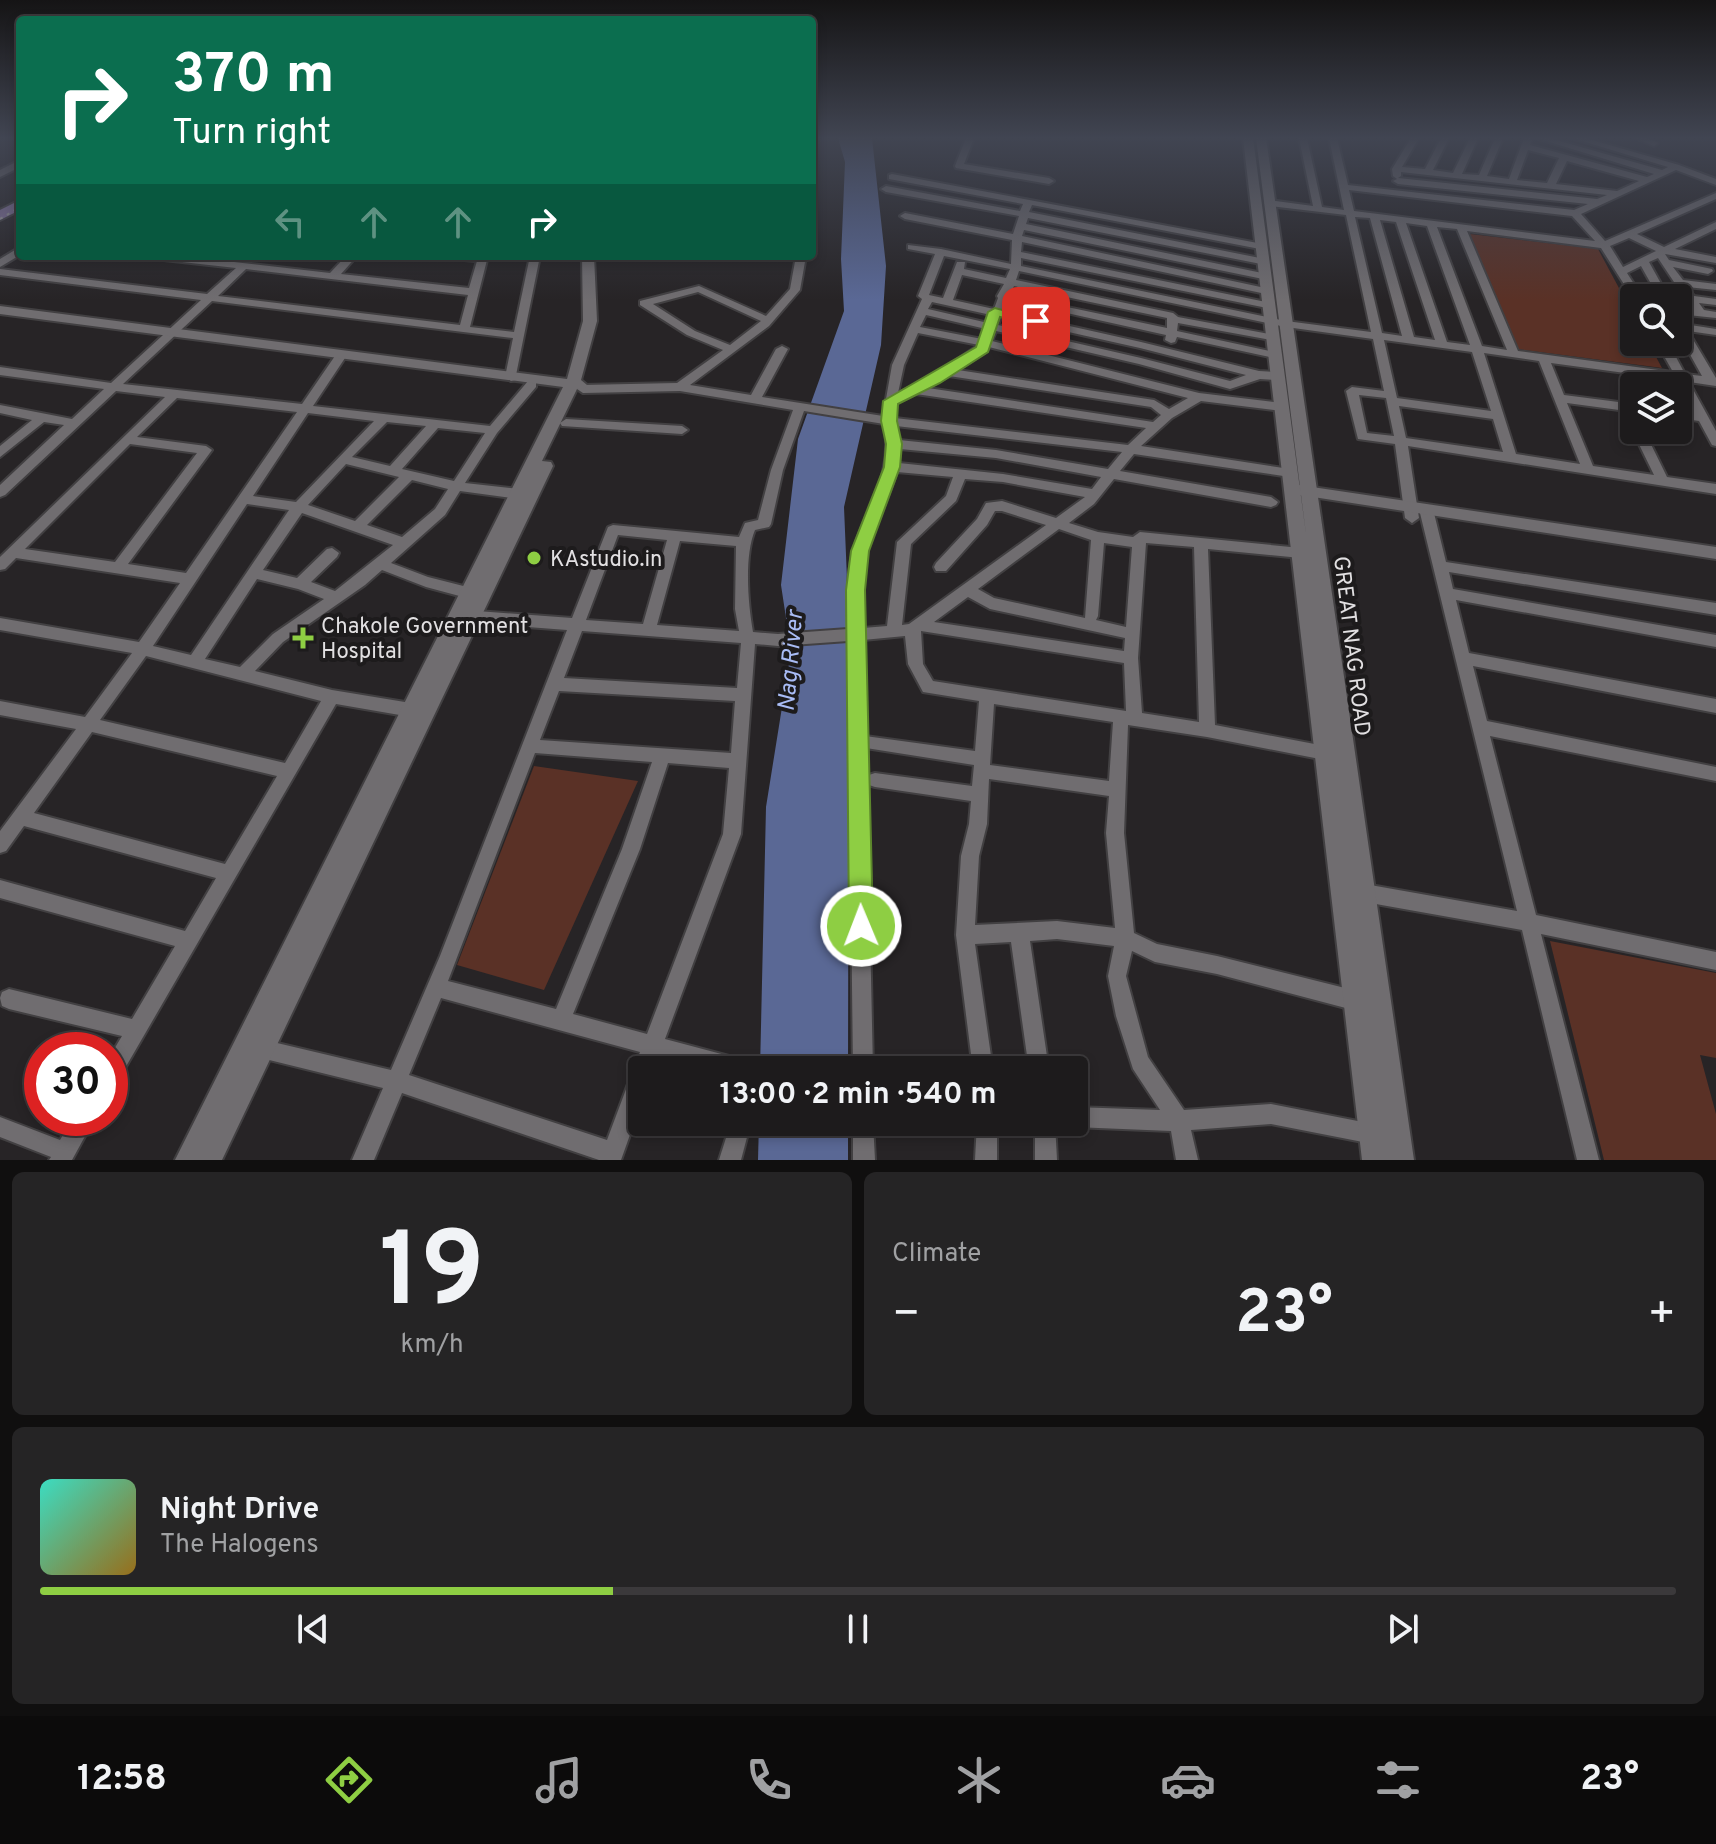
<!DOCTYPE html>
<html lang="en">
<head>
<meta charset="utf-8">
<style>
  body { margin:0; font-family:Overpass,sans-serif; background:#252425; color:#f1f3f6; height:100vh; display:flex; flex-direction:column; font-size:30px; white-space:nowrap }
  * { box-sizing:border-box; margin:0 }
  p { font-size:26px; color:#a0a1a3 }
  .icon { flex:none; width:44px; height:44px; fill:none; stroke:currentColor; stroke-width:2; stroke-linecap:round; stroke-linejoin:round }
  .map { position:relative; height:1160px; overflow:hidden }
  .details { display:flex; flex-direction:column; gap:12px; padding:12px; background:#100f0f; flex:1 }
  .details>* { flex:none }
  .guide { position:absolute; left:16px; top:16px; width:800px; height:244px; border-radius:8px; box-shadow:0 4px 12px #0003,0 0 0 2px #3b393b; background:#0b6e4f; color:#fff; overflow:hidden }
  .fabs { position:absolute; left:1620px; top:284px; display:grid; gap:16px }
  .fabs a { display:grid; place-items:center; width:72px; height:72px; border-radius:8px; background:#1d1b1c; box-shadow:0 4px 12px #0003,0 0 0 2px #3b393b; font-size:40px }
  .speed { position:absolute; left:24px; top:1032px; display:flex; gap:16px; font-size:40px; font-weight:700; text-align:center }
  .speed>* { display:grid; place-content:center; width:104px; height:104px; border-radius:50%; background:#1d1b1c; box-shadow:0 4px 12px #0003,0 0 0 2px #3b393b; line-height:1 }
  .speed .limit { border:12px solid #d22; background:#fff; color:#111 }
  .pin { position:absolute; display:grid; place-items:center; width:68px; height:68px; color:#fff; margin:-34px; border-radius:16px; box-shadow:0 4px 12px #0006 }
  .me { position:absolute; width:88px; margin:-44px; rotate:359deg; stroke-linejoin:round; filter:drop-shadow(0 0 6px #0008) }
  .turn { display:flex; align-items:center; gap:28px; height:168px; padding:0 24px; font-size:36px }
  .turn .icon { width:104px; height:104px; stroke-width:2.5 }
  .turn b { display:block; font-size:56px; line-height:68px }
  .lanes { display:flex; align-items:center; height:76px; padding:0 24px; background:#0003; justify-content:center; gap:40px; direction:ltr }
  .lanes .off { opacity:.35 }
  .big { font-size:60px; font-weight:700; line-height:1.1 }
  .details .tile { flex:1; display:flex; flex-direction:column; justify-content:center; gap:12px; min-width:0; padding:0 28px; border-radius:12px; background:#252425 }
  .details .dial { align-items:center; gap:0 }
  .dial b { font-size:104px; line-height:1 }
  .song { display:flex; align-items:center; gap:24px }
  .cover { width:96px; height:96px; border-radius:12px; background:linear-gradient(135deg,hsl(170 70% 55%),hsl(40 70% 35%)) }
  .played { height:8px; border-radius:4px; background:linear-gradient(90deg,#8ece43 35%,#3b393b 35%) }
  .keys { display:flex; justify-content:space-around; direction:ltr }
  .heat { display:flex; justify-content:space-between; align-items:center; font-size:44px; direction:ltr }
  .details .tiles { flex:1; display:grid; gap:12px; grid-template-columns:1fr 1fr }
  .tile:last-child { grid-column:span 2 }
  .trip { position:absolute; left:628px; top:1056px; width:460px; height:80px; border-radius:8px; background:#1d1b1c; box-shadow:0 4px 12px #0003,0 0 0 2px #3b393b; font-weight:700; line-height:80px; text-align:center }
  .menu { display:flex; height:128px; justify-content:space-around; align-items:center; background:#0c0b0b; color:#a0a1a3 }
  .menu .icon { width:56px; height:56px }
  .menu .selected { color:#8ece43 }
  .menu b { font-size:36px; color:#f1f3f6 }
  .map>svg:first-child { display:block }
  .green { fill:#5a3126 }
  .water { fill:#5a6895 }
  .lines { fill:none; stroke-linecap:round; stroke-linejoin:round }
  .minor-casing { stroke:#424042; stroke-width:4 }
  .tertiary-casing { stroke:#424042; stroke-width:4 }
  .secondary-casing { stroke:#424042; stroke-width:4 }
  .primary-casing { stroke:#424042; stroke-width:4 }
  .minor { fill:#706d70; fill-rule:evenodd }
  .tertiary { fill:#706d70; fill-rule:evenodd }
  .secondary { fill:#706d70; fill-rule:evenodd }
  .primary { fill:#8a77a4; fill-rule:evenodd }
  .rail { stroke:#a9a7a9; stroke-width:2; stroke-dasharray:3 5; stroke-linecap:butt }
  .route { fill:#8ece43; stroke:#5c862c; stroke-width:2 }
  .poi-dot { fill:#8ece43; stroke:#1d1b1c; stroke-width:3 }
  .labels { text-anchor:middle; stroke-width:8; stroke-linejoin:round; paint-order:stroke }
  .poi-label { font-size:22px; fill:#e2e0e2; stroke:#1d1b1c; text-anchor:start }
  .street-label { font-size:22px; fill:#e2e0e2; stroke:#1d1b1c }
  .water-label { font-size:24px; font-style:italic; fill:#a9bcf5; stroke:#1d1b1c }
</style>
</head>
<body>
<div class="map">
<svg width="1716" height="1160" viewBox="0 0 1716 1160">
  <rect width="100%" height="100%" fill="#272426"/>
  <!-- green -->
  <g class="green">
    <polygon points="1470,234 1598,249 1634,316 1634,342 1648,342 1662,368 1517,349"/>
    <polygon points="534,766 638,781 544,990 457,965"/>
    <polygon points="1550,941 1716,973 1716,1058 1700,1055 1716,1114 1716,1160 1604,1160"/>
  </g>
  <!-- water -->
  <g class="water">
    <polygon points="838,138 872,138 886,266 881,345 844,507 849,627 848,1070 760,1070 766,807 791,651 781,585 798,439 844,311 841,259 845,162"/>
    <polygon points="759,1122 848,1122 848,1160 758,1160"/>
  </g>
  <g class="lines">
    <!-- minor casing -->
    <g class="minor-casing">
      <g id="minor">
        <polygon points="966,138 974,138 964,164 1049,178 1054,181 1049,184 956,168 955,166"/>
        <path d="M1299 138H1307L1322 207 1344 210 1329 138H1337L1348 185 1574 210 1588 204 1398 184 1393 181 1397 179 1393 176 1392 169 1411 138H1419L1402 167 1425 169 1441 138H1449L1433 170 1453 173 1470 138H1478L1462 174 1479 175 1495 138H1503L1487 176 1509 179 1524 138H1532L1530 145 1647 177 1654 174 1536 138H1549L1662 170 1668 167 1572 138H1585L1679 165 1716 179V185L1676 170 1581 214 1605 241 1716 193V199L1637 234 1664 247 1716 222V229L1675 249 1716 257V263L1665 254 1669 260 1712 269 1713 271 1708 274 1673 267 1683 280 1716 284V290L1687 287 1694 296 1716 299V305L1699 303 1704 310 1716 312V318L1678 314V308L1692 309 1658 258 1649 262 1669 298H1659L1641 266 1627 273 1643 298H1634V300L1601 248 1467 231 1518 351 1673 372 1656 342H1668L1685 374 1702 376 1678 333V320L1684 324 1716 329V335L1688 331 1716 378V386L1689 382 1716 431V446L1712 445 1699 421 1678 418V410L1694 413 1677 380 1551 363 1564 395 1634 404V412L1567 403 1593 466 1654 475 1632 430 1634 427V430H1644L1667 477 1716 484V494L1408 446 1419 518 1412 523 1405 518 1395 444 1358 439 1346 391 1352 387 1384 391 1373 339 1286 327 1019 271 1016 280 1173 313 1178 317 1275 335 1276 337 1271 340 1178 323 1177 331 1274 352 1280 355 1274 358 1177 337 1175 342 1171 343 1165 340 1166 335 1008 300 1003 311 1141 342 1259 371 1278 372 1284 376 1278 380 1260 379 1230 389 1139 364 996 331 992 341 1199 393 1282 403 1288 407 1282 411 1201 401 1172 418 1141 446 1290 469 1296 473 1294 476 1290 477 1134 454 1120 471 1271 497 1278 502 1276 505 1271 507 1114 479 1094 504 1069 523 1098 532 1133 537 1140 532 1301 548 1308 553 1301 558 1208 549 1215 725 1325 746 1331 748 1333 753 1331 758 1325 760 1207 737 1128 725 1124 833 1134 933 1157 944 1217 956 1357 991 1364 994 1367 1001 1364 1008 1357 1011 1217 974 1155 962 1132 951 1126 976 1148 1057 1184 1110 1271 1104 1373 1124 1380 1127 1383 1134 1380 1141 1373 1144 1271 1124 1191 1130 1198 1160H1176L1171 1131 1074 1127 1067 1124 1066 1122H1074V1107L1160 1110 1133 1069 1116 1016 1108 976 1114 946 1057 939 1030 941 1049 1070H1029L1011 942 975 944 993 1070H973L956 935 961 856 969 824 971 801 875 787 869 785 867 780 869 775 875 773 972 786 974 765 866 748 873 1070H853L848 641 778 646 755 644 741 834 665 1039 744 1060 751 1063 754 1070H707L658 1057 653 1070H642V1101L621 1160H599L402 1093 374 1160H352L383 1088 249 1055 246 1048 249 1041 256 1038 391 1070 440 956 567 630 464 622 459 620 457 616 459 612 464 610 572 618 608 527 613 525 739 537 745 523 758 520 771 470 793 410 680 391 583 393 577 389 583 385 677 383 723 350 687 335 640 305V301L699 286 766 316 790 289 796 256H806L800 290 769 326 690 385 751 395 776 349 782 346 788 349 762 397 883 416 892 365 922 299 918 296 935 254 908 249V245L941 249 1011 264 1012 240 905 219 900 216 905 213 1013 234 1019 216 886 192 881 189 886 186 1020 211 1023 204 889 179V175L892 174 1263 244 1265 246 1260 249 1032 205 1029 212 1265 259 1266 261 1261 264 1028 218 1026 224 1267 274 1268 276 1263 279 1024 230 1022 236 1270 289V293L1266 294 1022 242 1021 252 1271 303 1272 305 1267 308 1021 258V266L1286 321 1371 332 1346 215 1269 206 1264 203 1269 200 1313 206ZM1528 150 1559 158 1547 183 1517 180ZM1567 161 1639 181 1617 191 1556 184ZM1401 172 1607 195 1597 199 1398 178 1401 176ZM1349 190 1572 216 1595 241 1354 211ZM1355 217 1370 218 1402 336 1382 333ZM1380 220 1396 222 1435 340 1414 337ZM1406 223 1427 226 1470 345 1447 342ZM1437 227 1457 229 1507 350 1482 346ZM1629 238 1656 251 1623 267 1610 246ZM944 256 1010 269 1006 278 964 269 965 262H957L943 298 929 295ZM962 275 1004 284 997 296 998 298 994 309 953 300ZM1014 286 1167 318V328L1010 295ZM698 292 761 321 730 345 695 331 653 304ZM932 302 991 315 988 323 928 309ZM926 315 986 329 982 339 920 327ZM1001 317 1140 348 1246 375 1230 381 1141 358 998 325ZM918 333 979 345 931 377 898 393 904 365ZM1384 340 1472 352 1491 411 1397 398ZM989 347 1188 398 1169 409 1154 400 958 370 987 351ZM1484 353 1539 361 1580 464 1516 454ZM949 376 1151 407 1161 415 1153 422 928 388ZM916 394 1146 428 1128 445 895 418 897 403ZM1359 395 1386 398 1394 436 1367 433ZM1399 406 1493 419 1503 452 1406 438ZM804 411 884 424C894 473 868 504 854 548 846 574 848 603 848 629L778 634 753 632C748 604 744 556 755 530L769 527 771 524 783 470ZM896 426 1122 452 1108 469 996 450 899 440ZM900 449 996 458 1101 477 1092 489 1003 474 899 463ZM897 472 953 477 946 496 897 542 887 626 863 628 862 590 867 551ZM965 479 1003 482 1085 497 1056 518 1002 501 986 503 977 519 936 563 934 567 936 571H946L987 525 995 511H1002L1046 525 909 624 902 625 911 544 956 501ZM1059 529 1091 540 1085 618 994 598 978 589ZM618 535 667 540 643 624 586 620ZM680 541 736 546 735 609 739 631 657 625ZM1104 543 1132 547 1126 627 1096 620 1098 616ZM1146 543 1194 547 1199 722 1142 713 1138 658ZM968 597 990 609 1125 638 1124 651 934 622ZM582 631 741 643 737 688 564 678ZM921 631 1124 663 1126 711 933 681 923 664ZM905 636 908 664 923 692 979 701 975 751 865 736 863 640ZM559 691 735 701 731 753 540 740ZM994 704 1113 722 1109 781 990 765ZM535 753 652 762 622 849 556 1009 448 981ZM668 763 729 768 723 834 647 1034 573 1014 640 849ZM989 779 1109 796 1106 833 1115 928 1057 921 975 925 979 856 987 824ZM441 998 640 1052 607 1140 409 1075Z"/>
        <polygon points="1635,138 1648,138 1658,143 1654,146"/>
        <polygon points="20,160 20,167 0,177 0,170"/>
        <polygon points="18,209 20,210 20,216 13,212"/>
        <polygon points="20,247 20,255 0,267 0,259"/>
        <path d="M150 256H181L330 273 346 256H357L341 274 469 288 477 261 452 259 447 256H488L470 327 514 332 530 256H540L515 380 511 381 505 377 513 338 212 301 123 384 302 404 337 353 341 352 347 355 313 406 490 426 528 381H536V387L497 433 465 483 527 490 533 495 527 500 460 491 445 515 391 563 428 577 483 591 485 595 483 599 478 601 426 587 382 570 365 585 283 642 255 671 332 690 417 704 423 706 425 711 423 716 417 718 336 704 117 1082 110 1085V1056L122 1036 9 1009 2 1006 0 998 2 992 9 989 132 1019 175 946 0 898V880L185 931 216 878 24 826 6 851 0 853V831L76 729 0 715V701L85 717 132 653 0 630V618L139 642 180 583 16 558 5 569 0 570V557L165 397 116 391 5 495 0 497V485L64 425 44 422 0 457V446L32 420 0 413V405L72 419 104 389 0 375V367L111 383 201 300 0 275V269L207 294 236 268 155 259ZM246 269 468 295 460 325 218 296ZM177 398 297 412 186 573 128 564 212 450 206 446 137 437ZM308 413 374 421 296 502 253 496ZM387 422 426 426 390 466 352 457ZM438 428 485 433 454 481 402 469ZM130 444 197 453 115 562 25 549ZM346 464 399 477 355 521 308 505ZM412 480 448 489 435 509 402 537 367 525ZM247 504 289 510 191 655 153 646ZM302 513 393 545 335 591 311 582 337 557 339 553 332 548 327 549 297 578 263 570ZM257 579 298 589 324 599 273 634 240 667 205 659ZM146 656 321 701 285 763 100 720ZM92 732 277 776 225 864 34 813Z"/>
        <polygon points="566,419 682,426 688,430 682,434 562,426 560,423"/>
        <polygon points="1426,504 1433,509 1446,562 1716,603 1716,615 1449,572 1453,589 1716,635 1716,647 1456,600 1469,653 1716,699 1716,713 1473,666 1487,721 1716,767 1716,781 1490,736 1536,915 1716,952 1716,970 1541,934 1599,1160 1577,1160 1522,930 1359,901 1353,898 1350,892 1353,886 1359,883 1517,911 1419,509"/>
        <polygon points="0,1117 60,1140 73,1118 95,1118 72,1160 49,1160 51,1157 0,1137"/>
        <polygon points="731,1122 751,1122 741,1160 719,1160"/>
        <polygon points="853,1122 873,1122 875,1160 853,1160"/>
        <polygon points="977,1122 997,1122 997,1160 975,1160"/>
        <polygon points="1035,1122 1055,1122 1057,1160 1035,1160"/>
      </g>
    </g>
    <!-- tertiary casing -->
    <g class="tertiary-casing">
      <polygon id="tertiary" points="1292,484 1716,547 1716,559 1287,493 1285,489 1287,485"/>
    </g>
    <!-- secondary casing -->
    <g class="secondary-casing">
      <g id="secondary">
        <polygon points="1243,138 1253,138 1306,534 1256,138 1266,138 1414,1160 1362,1160"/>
        <polygon points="582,256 594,256 597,321 581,380 587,385 585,388 577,389 542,461 551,462 553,466 222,1160 175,1160 563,387 0,314 0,306 567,379 583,321"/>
      </g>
    </g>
    <!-- primary casing -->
    <g class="primary-casing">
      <polygon id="primary" points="20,200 20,210 0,220 0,210"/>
    </g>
    <!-- minor -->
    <use href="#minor" class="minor"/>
    <!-- tertiary -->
    <use href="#tertiary" class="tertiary"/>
    <!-- secondary -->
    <use href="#secondary" class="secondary"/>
    <!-- primary -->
    <use href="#primary" class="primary"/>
    <!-- rail -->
    <polyline class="rail" points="0,219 20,207"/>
  </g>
  <!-- sky -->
  <linearGradient id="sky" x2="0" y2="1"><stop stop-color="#151415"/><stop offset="0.46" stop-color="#414552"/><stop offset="1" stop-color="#414552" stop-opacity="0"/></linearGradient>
  <rect width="1716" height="300" fill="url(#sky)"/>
  <!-- route -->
  <polygon class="route" points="995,308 1043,321 1036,326 1000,317 988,352 940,383 898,404 897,421 902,444 900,467 869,551 865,590 873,926 870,934 861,938 853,934 849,926 846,590 851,551 884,467 886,444 881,421 883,401 976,347 988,312"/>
  <!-- markers -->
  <g class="poi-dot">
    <circle cx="534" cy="558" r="8"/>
    <path d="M299 626h8v8h8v8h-8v8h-8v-8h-8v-8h8z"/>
  </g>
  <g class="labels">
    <!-- poi labels -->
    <g class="poi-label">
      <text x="550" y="566">KAstudio.in</text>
      <text x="321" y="633">Chakole Government<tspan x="321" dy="25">Hospital</tspan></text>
    </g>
    <!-- street labels -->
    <g class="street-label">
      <text transform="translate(1353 646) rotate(83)" y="8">GREAT NAG ROAD</text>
    </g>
    <!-- water labels -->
    <g class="water-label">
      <text transform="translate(790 661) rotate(-85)" y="8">Nag River</text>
    </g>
  </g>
</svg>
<div class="fabs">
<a><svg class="icon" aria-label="search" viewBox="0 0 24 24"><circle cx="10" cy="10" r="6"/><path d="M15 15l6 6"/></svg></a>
<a><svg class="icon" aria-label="layers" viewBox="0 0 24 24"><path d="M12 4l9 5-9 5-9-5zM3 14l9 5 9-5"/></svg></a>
</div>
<div class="speed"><div class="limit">30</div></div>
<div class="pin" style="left:1036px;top:321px;background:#d93025"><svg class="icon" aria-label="arrive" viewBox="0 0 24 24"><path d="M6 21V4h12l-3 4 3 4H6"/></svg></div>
<svg class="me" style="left:861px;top:926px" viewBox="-20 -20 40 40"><circle r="17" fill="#8ece43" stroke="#fff" stroke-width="3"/><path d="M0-11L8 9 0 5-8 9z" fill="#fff"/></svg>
<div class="trip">13:00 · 2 min · 540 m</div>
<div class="guide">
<div class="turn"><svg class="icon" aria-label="right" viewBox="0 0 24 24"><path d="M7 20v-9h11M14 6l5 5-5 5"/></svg><div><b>370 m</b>Turn right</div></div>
<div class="lanes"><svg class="icon off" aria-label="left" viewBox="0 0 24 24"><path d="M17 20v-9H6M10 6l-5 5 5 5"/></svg><svg class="icon off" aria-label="ahead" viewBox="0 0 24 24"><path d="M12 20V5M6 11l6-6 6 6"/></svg><svg class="icon off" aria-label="ahead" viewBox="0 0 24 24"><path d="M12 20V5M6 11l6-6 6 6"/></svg><svg class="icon" aria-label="right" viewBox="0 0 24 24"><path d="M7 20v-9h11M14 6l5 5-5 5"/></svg></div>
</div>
</div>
<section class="details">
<div class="tiles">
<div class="tile dial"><b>19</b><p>km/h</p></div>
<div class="tile"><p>Climate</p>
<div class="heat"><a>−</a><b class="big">23°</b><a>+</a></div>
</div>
<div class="tile">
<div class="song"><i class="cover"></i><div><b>Night Drive</b><p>The Halogens</p></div></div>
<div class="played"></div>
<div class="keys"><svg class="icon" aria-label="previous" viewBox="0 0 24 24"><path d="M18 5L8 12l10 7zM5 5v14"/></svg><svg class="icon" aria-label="pause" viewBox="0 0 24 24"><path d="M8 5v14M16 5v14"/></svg><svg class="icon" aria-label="next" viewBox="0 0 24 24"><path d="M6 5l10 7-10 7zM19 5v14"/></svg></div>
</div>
</div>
</section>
<nav class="menu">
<b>12:58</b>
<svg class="icon selected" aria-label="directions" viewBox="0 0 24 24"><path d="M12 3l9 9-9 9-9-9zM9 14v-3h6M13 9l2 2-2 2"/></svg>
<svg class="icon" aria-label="music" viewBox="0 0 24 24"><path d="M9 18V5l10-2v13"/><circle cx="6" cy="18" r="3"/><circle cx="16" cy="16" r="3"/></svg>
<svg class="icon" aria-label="phone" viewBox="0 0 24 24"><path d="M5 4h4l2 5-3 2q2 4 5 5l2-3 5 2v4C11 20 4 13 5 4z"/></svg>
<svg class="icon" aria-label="climate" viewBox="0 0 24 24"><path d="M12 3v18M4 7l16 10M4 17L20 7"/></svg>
<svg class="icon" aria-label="car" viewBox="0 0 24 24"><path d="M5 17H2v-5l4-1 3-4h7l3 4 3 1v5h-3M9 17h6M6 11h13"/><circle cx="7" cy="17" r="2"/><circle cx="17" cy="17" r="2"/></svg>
<svg class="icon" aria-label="filters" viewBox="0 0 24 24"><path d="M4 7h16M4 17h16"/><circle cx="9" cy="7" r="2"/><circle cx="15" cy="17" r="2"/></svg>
<b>23°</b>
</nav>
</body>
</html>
